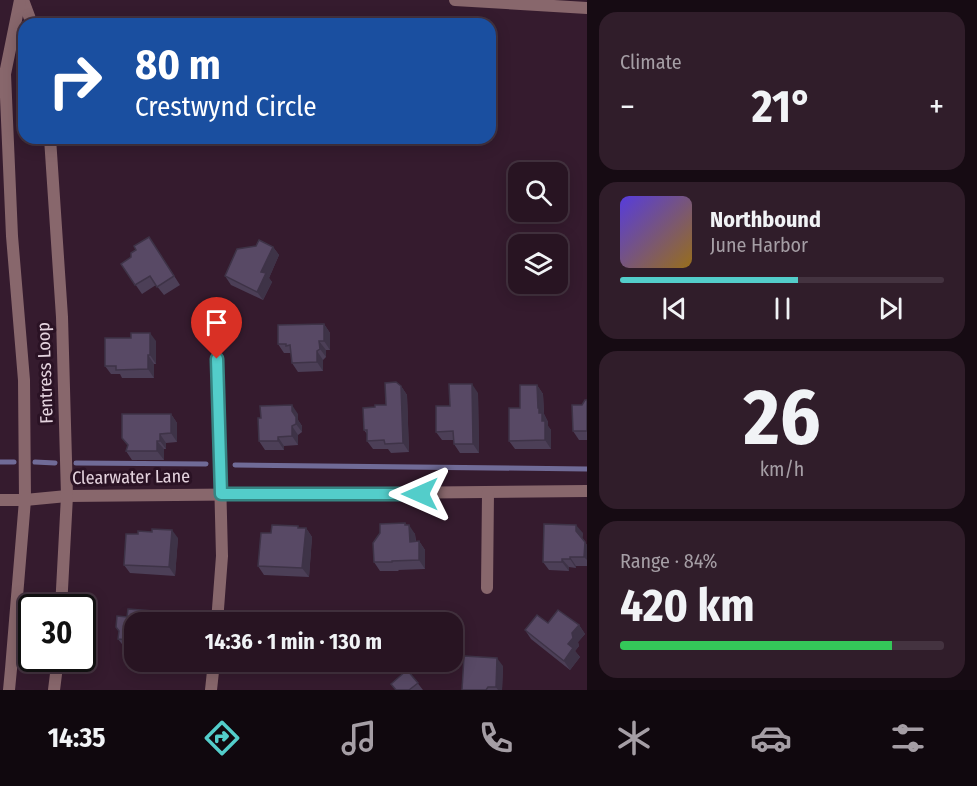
<!DOCTYPE html>
<html lang="en">
<head>
<meta charset="utf-8">
<style>
  body { margin:0; font-family:"Fira Sans Condensed",sans-serif; background:#301d2a; color:#f1f3f6; height:100vh; display:flex; flex-direction:column; font-size:22px; white-space:nowrap }
  * { box-sizing:border-box; margin:0 }
  p { font-size:20px; color:#a59ea5 }
  .icon { flex:none; width:33px; height:33px; fill:none; stroke:currentColor; stroke-width:2; stroke-linecap:round; stroke-linejoin:round }
  .map { position:relative; flex:1; overflow:hidden }
  .drawer { display:flex; flex-direction:column; gap:12px; padding:12px; background:#160b13; width:390px }
  .drawer>* { flex:none }
  .hud { position:absolute; left:18px; top:18px; width:478px; height:126px; border-radius:18px; box-shadow:0 3px 15px #0003,0 0 0 2px #443340; background:#1a4fa0; color:#fff; overflow:hidden }
  .buttons { position:absolute; left:508px; top:162px; display:grid; gap:12px }
  .buttons a { display:grid; place-items:center; width:60px; height:60px; border-radius:12px; background:#281422; box-shadow:0 3px 15px #0003,0 0 0 2px #443340; font-size:30px }
  .speed { position:absolute; left:18px; top:594px; display:flex; gap:12px; font-size:30px; font-weight:700; text-align:center }
  .speed>* { display:grid; place-content:center; width:78px; height:78px; border-radius:50%; background:#281422; box-shadow:0 3px 15px #0003,0 0 0 2px #443340; line-height:1 }
  .speed .limit { border:3px solid #111; border-radius:9px; background:#fff; color:#111 }
  .pin { position:absolute; display:grid; place-items:center; width:51px; height:51px; color:#fff; margin:-62px -26px; border-radius:50% 50% 50% 0; rotate:-45deg; box-shadow:0 0 6px #0007 }
  .pin .icon { rotate:45deg }
  .me { position:absolute; width:66px; margin:-33px; rotate:270deg; stroke-linejoin:round; filter:drop-shadow(0 0 4px #0008) }
  .turn { display:flex; align-items:center; gap:21px; height:126px; padding:0 18px; font-size:27px }
  .turn .icon { width:78px; height:78px; stroke-width:2.5 }
  .turn b { display:block; font-size:42px; line-height:51px }
  .big { font-size:45px; font-weight:700; line-height:1.1 }
  .drawer .card { flex:1; display:flex; flex-direction:column; justify-content:center; gap:9px; min-width:0; padding:0 21px; border-radius:18px; background:#301d2a }
  .drawer .dial { align-items:center; gap:0 }
  .dial b { font-size:78px; line-height:1 }
  .song { display:flex; align-items:center; gap:18px }
  .cover { width:72px; height:72px; border-radius:9px; background:linear-gradient(135deg,hsl(250 70% 55%),hsl(40 70% 35%)) }
  .played { height:6px; border-radius:3px; background:linear-gradient(90deg,#53cdca 55%,#443340 55%) }
  .keys { display:flex; justify-content:space-around; direction:ltr }
  .heat { display:flex; justify-content:space-between; align-items:center; font-size:33px; direction:ltr }
  .charge { height:9px; border-radius:4px; background:linear-gradient(90deg,#34c759 84%,#443340 0) }
  .trip { position:absolute; left:124px; top:612px; width:339px; height:60px; border-radius:18px; background:#281422; box-shadow:0 3px 15px #0003,0 0 0 2px #443340; font-weight:700; line-height:60px; text-align:center }
  .tabs { display:flex; height:96px; justify-content:space-around; align-items:center; background:#10080e; color:#a59ea5 }
  .tabs .icon { width:42px; height:42px }
  .tabs .on { color:#53cdca }
  .tabs b { font-size:27px; color:#f1f3f6 }
  main { display:flex; flex:1; min-height:0 }
  .map>svg:first-child { display:block }
  .lines { fill:none; stroke-linecap:round; stroke-linejoin:round }
  .stream { stroke:#706b97; stroke-width:5 }
  .minor { stroke:#88676c; stroke-width:12 }
  .tertiary { stroke:#88676c; stroke-width:12 }
  .wall { fill:#4c3f57 }
  .shaded-wall { fill:#3e3347 }
  .building { fill:#584965; stroke:#3e3347; stroke-width:1.5 }
  .route-casing { stroke:#368583; stroke-width:15 }
  .route { stroke:#53cdca; stroke-width:10 }
  .labels { text-anchor:middle; stroke-width:6; stroke-linejoin:round; paint-order:stroke }
  .street-label { font-size:18px; fill:#e4d3de; stroke:#2a1224 }
</style>
</head>
<body>
<main>
<div class="map">
<svg width="587" height="690" viewBox="0 0 587 690">
  <rect width="100%" height="100%" fill="#351b2e"/>
  <g class="lines">
    <!-- stream -->
    <g class="stream">
      <polyline points="0,462 14,462"/>
      <polyline points="35,462 55,463"/>
      <polyline points="76,463 206,464"/>
      <polyline points="235,465 587,469"/>
    </g>
    <!-- minor -->
    <g class="minor">
      <polyline points="0,500 25,500 67,496 587,491"/>
      <polyline points="487,588 488,493"/>
      <polyline points="217,622 222,556 217,359"/>
      <polyline points="211,690 214,662"/>
    </g>
    <!-- tertiary -->
    <g class="tertiary">
      <polyline points="23,0 32,24"/>
      <polyline points="455,0 587,8"/>
      <polyline points="50,138 62,317 67,496 61,608"/>
      <polyline points="9,690 11,669 25,500 24,380 12,236 5,74 20,0"/>
      <polyline points="54,690 58,658"/>
    </g>
  </g>
  <!-- wall -->
  <g class="wall">
    <polygon points="155,246 180,285 164,295 156,285 142,294 121,264"/>
    <polygon points="273,247 279,255 269,278 272,282 263,300 231,285 225,276"/>
    <polygon points="324,324 330,333 330,350 326,350 326,357 323,360 323,371 298,372 292,363 291,353 284,353 278,344"/>
    <polygon points="156,341 156,364 154,364 154,378 122,378 120,374 111,374 105,366"/>
    <polygon points="537,385 543,394 544,414 548,422 548,426 551,430 551,449 515,449 509,441 520,408"/>
    <polygon points="401,386 407,395 409,452 391,453 388,449 373,449 367,441 367,434 364,430 375,407 386,405"/>
    <polygon points="478,393 479,453 460,453 454,444 454,440 442,440 436,432 450,406"/>
    <polygon points="587,400 587,440 579,440 573,431 582,405"/>
    <polygon points="171,414 177,423 177,442 166,443 166,449 164,449 164,460 132,460 126,451 128,446 122,438"/>
    <polygon points="298,414 298,420 302,426 302,432 298,435 298,445 284,446 284,450 265,450 259,441"/>
    <polygon points="405,523 415,534 416,541 419,541 425,550 425,569 398,570 399,571 380,571 374,562"/>
    <polygon points="299,528 306,528 312,537 309,577 264,575 258,566 271,533"/>
    <polygon points="583,533 582,539 587,545 587,566 576,566 576,568 569,567 569,571 549,570 543,562"/>
    <polygon points="178,538 175,576 130,573 124,565"/>
    <polygon points="154,611 160,620 135,622 135,654 134,654 130,648 125,648 118,639 119,631 127,617"/>
    <polygon points="548,623 579,625 585,634 578,642 579,646 575,651 580,657 570,670 531,639 525,630"/>
    <polygon points="399,662 422,662 409,672 423,690 396,690 391,684 406,671"/>
    <polygon points="503,666 502,690 462,690"/>
  </g>
  <!-- shaded-wall -->
  <g class="shaded-wall">
    <polygon points="273,247 279,255 269,278 272,282 263,300 257,292 261,272"/>
    <polygon points="324,324 330,333 330,350 324,341"/>
    <polygon points="150,333 156,341 156,364 150,355"/>
    <polygon points="319,341 326,350 326,357 320,349"/>
    <polygon points="317,351 323,360 323,371 317,362"/>
    <polygon points="148,355 154,364 154,378 148,369"/>
    <polygon points="472,384 478,393 479,453 473,444"/>
    <polygon points="537,385 543,394 544,414 548,422 548,426 551,430 551,449 545,440 542,421 538,408"/>
    <polygon points="401,386 407,395 409,452 403,443"/>
    <polygon points="292,405 298,414 298,420 302,426 302,432 296,424 292,411"/>
    <polygon points="171,414 177,423 177,442 171,433"/>
    <polygon points="292,426 298,435 298,445 292,436"/>
    <polygon points="160,434 166,443 166,449 160,441"/>
    <polygon points="278,437 284,446 284,450 278,441"/>
    <polygon points="157,441 164,449 164,460 157,451"/>
    <polygon points="405,523 409,529 409,525 415,534 416,550 410,542"/>
    <polygon points="576,525 583,533 582,540 576,531"/>
    <polygon points="306,528 312,537 309,577 302,568"/>
    <polygon points="172,530 178,538 175,576 169,567"/>
    <polygon points="419,541 425,550 425,569 419,560"/>
    <polygon points="585,542 587,545 587,560 584,557"/>
    <polygon points="570,557 576,566 576,568 570,559"/>
    <polygon points="562,559 569,567 569,571 562,562"/>
    <polygon points="154,611 160,620 160,622 153,622"/>
    <polygon points="579,625 585,634 578,642 579,646 575,651 580,657 570,670 564,661 568,644 572,633"/>
    <polygon points="497,658 503,666 502,690 498,690 496,687"/>
  </g>
  <!-- building -->
  <g class="building">
    <polygon points="149,237 174,276 157,287 150,276 135,285 121,264 131,257 131,253 136,250 134,246"/>
    <polygon points="259,240 273,247 261,272 266,273 257,292 225,276 237,249 256,246"/>
    <polygon points="324,324 324,341 319,341 320,349 317,351 317,362 292,363 290,345 286,346 286,344 278,344 278,325"/>
    <polygon points="131,333 150,333 150,355 148,355 148,369 116,370 116,366 105,366 105,338 131,338"/>
    <polygon points="396,382 401,386 403,443 385,444 384,440 367,441 367,430 364,430 363,408 375,407 375,405 386,405 385,383"/>
    <polygon points="449,384 472,384 473,444 454,444 453,431 436,432 436,406 450,406"/>
    <polygon points="520,385 537,385 538,408 539,408 539,413 542,413 542,421 545,421 545,440 509,441 509,408 520,408"/>
    <polygon points="585,400 587,400 587,431 573,431 572,405 582,405"/>
    <polygon points="292,405 292,411 296,417 296,424 292,426 292,436 278,437 278,441 259,441 258,418 261,418 260,406"/>
    <polygon points="122,414 171,414 171,433 160,434 160,441 157,441 157,451 126,451 128,445 122,438"/>
    <polygon points="405,523 405,525 409,525 410,542 419,541 419,560 392,561 392,562 374,562 373,543 380,533 380,524"/>
    <polygon points="544,524 576,525 576,531 585,542 584,557 570,557 570,559 562,559 562,562 543,562"/>
    <polygon points="272,525 298,526 298,528 306,528 302,568 258,566 261,533 271,533"/>
    <polygon points="152,529 172,530 169,567 124,565 126,534 138,534 138,531 152,532"/>
    <polygon points="128,609 154,611 153,622 135,622 135,646 128,645 128,640 118,639 119,631 116,627 117,616 127,617"/>
    <polygon points="558,610 579,625 572,633 573,638 568,644 573,648 564,661 525,630 537,615 548,623"/>
    <polygon points="401,611 406,618 414,612 422,622 386,622"/>
    <polygon points="256,614 277,616 276,620 288,621 288,622 256,622"/>
    <polygon points="464,656 497,658 496,687 488,687 486,690 462,690"/>
    <polygon points="407,670 418,683 409,690 396,690 391,684"/>
  </g>
  <g class="lines">
    <!-- route casing -->
    <g class="route-casing">
      <polyline id="route" points="217,359 221,494 420,494"/>
    </g>
    <!-- route -->
    <use href="#route" class="route"/>
  </g>
  <g class="labels">
    <!-- street labels -->
    <g class="street-label">
      <text transform="translate(45 373) rotate(-92)" y="6">Fentress Loop</text>
      <text transform="translate(131 477) rotate(-1)" y="6">Clearwater Lane</text>
    </g>
  </g>
</svg>
<div class="buttons">
<a><svg class="icon" aria-label="search" viewBox="0 0 24 24"><circle cx="10" cy="10" r="6"/><path d="M15 15l6 6"/></svg></a>
<a><svg class="icon" aria-label="layers" viewBox="0 0 24 24"><path d="M12 4l9 5-9 5-9-5zM3 14l9 5 9-5"/></svg></a>
</div>
<div class="speed"><div class="limit">30</div></div>
<div class="pin" style="left:217px;top:359px;background:#d93025"><svg class="icon" aria-label="arrive" viewBox="0 0 24 24"><path d="M6 21V4h12l-3 4 3 4H6"/></svg></div>
<svg class="me" style="left:420px;top:494px" viewBox="-20 -20 40 40"><path d="M0-17L14 15 0 8-14 15z" fill="#53cdca" stroke="#fff" stroke-width="4"/></svg>
<div class="trip">14:36 · 1 min · 130 m</div>
<div class="hud">
<div class="turn"><svg class="icon" aria-label="right" viewBox="0 0 24 24"><path d="M7 20v-9h11M14 6l5 5-5 5"/></svg><div><b>80 m</b>Crestwynd Circle</div></div>
</div>
</div>
<section class="drawer">
<div class="card"><p>Climate</p>
<div class="heat"><a>−</a><b class="big">21°</b><a>+</a></div>
</div>
<div class="card">
<div class="song"><i class="cover"></i><div><b>Northbound</b><p>June Harbor</p></div></div>
<div class="played"></div>
<div class="keys"><svg class="icon" aria-label="previous" viewBox="0 0 24 24"><path d="M18 5L8 12l10 7zM5 5v14"/></svg><svg class="icon" aria-label="pause" viewBox="0 0 24 24"><path d="M8 5v14M16 5v14"/></svg><svg class="icon" aria-label="next" viewBox="0 0 24 24"><path d="M6 5l10 7-10 7zM19 5v14"/></svg></div>
</div>
<div class="card dial"><b>26</b><p>km/h</p></div>
<div class="card"><p>Range · 84%</p><b class="big">420 km</b><div class="charge"></div></div>
</section>
</main>
<nav class="tabs">
<b>14:35</b>
<svg class="icon on" aria-label="directions" viewBox="0 0 24 24"><path d="M12 3l9 9-9 9-9-9zM9 14v-3h6M13 9l2 2-2 2"/></svg>
<svg class="icon" aria-label="music" viewBox="0 0 24 24"><path d="M9 18V5l10-2v13"/><circle cx="6" cy="18" r="3"/><circle cx="16" cy="16" r="3"/></svg>
<svg class="icon" aria-label="phone" viewBox="0 0 24 24"><path d="M5 4h4l2 5-3 2q2 4 5 5l2-3 5 2v4C11 20 4 13 5 4z"/></svg>
<svg class="icon" aria-label="climate" viewBox="0 0 24 24"><path d="M12 3v18M4 7l16 10M4 17L20 7"/></svg>
<svg class="icon" aria-label="car" viewBox="0 0 24 24"><path d="M5 17H2v-5l4-1 3-4h7l3 4 3 1v5h-3M9 17h6M6 11h13"/><circle cx="7" cy="17" r="2"/><circle cx="17" cy="17" r="2"/></svg>
<svg class="icon" aria-label="filters" viewBox="0 0 24 24"><path d="M4 7h16M4 17h16"/><circle cx="9" cy="7" r="2"/><circle cx="15" cy="17" r="2"/></svg>
</nav>
</body>
</html>
